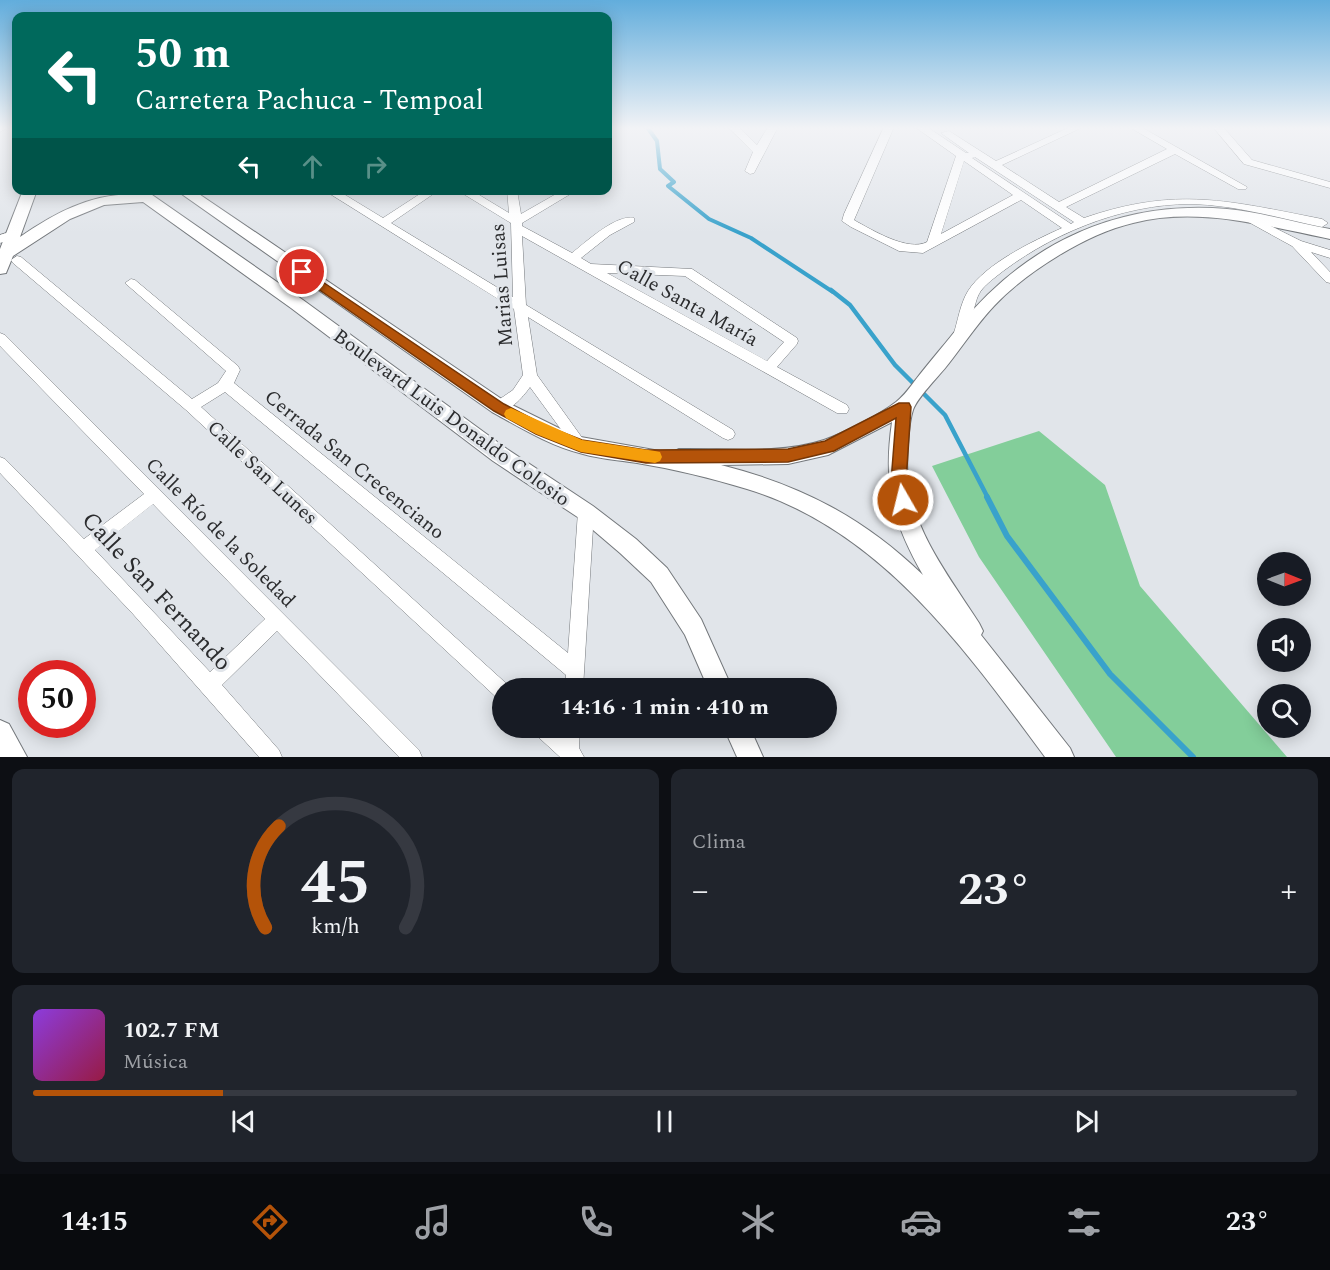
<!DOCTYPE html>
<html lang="es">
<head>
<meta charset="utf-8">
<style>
  body { margin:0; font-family:Spectral,serif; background:#20242c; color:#f1f3f6; height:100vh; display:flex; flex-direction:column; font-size:22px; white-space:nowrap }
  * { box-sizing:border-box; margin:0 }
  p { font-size:20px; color:#9ea1a6 }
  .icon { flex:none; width:33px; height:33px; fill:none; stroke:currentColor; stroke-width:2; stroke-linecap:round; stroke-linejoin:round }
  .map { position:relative; height:757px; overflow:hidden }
  .panel { display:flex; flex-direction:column; gap:12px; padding:12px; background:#0d0f14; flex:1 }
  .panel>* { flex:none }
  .banner { position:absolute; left:12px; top:12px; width:600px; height:183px; border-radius:12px; box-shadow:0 3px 15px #0003; background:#00695c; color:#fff; overflow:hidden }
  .needle { width:39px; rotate:91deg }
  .fabs { position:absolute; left:1257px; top:552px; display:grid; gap:12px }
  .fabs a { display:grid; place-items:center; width:54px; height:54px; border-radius:50%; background:#171b24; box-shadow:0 3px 15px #0003; font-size:30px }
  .speed { position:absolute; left:18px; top:660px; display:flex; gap:12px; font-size:30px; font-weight:700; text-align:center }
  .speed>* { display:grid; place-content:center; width:78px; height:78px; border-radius:50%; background:#171b24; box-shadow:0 3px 15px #0003; line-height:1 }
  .speed .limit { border:9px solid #d22; background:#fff; color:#111 }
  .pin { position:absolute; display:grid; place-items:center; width:51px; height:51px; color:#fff; margin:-26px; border:3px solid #fff; border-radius:50%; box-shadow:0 2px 6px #0007 }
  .me { position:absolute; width:66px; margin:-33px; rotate:352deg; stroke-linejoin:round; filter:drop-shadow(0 0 4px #0008) }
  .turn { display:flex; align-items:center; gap:21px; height:126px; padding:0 24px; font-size:27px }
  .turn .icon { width:78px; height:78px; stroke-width:2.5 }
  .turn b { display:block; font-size:42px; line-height:51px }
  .lanes { display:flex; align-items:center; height:57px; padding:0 24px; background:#0003; justify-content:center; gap:30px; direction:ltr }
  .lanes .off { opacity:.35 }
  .big { font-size:45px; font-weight:700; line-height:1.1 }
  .panel .widget { flex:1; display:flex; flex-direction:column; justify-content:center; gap:9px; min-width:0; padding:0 21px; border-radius:12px; background:#20242c }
  .panel .dial { align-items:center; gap:0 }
  .dial svg { height:156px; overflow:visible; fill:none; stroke:#363941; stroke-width:7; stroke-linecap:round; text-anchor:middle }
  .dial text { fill:#f1f3f6; stroke:none }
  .song { display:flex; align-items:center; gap:18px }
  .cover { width:72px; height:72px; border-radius:9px; background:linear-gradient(135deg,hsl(270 70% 55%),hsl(340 70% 35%)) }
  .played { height:6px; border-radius:3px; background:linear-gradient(90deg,#b45309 15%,#363941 15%) }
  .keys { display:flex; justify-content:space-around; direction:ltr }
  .heat { display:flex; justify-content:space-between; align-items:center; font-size:33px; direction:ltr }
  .panel .tiles { flex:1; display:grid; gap:12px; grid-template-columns:1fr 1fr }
  .widget:last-child { grid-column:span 2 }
  .trip { position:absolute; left:492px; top:678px; width:345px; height:60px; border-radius:30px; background:#171b24; box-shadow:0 3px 15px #0003; font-weight:700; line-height:60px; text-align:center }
  .tabs { display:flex; height:96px; justify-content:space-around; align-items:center; background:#090b0e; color:#9ea1a6 }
  .tabs .icon { width:42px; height:42px }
  .tabs .on { color:#b45309 }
  .tabs b { font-size:27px; color:#f1f3f6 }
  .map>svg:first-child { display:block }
  .green { fill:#83ce9a }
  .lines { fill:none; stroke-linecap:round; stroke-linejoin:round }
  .stream-far2 { stroke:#39a2cb; stroke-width:4 }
  .stream-far1 { stroke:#39a2cb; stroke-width:4.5 }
  .stream { stroke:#39a2cb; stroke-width:6 }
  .minor-casing { stroke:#74787c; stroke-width:1 }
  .major-casing { stroke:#74787c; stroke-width:2 }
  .minor { fill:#fff; fill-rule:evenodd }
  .major { fill:#fff; fill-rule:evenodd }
  .route { fill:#b45309; stroke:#753606; stroke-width:1.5 }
  .slow { fill:#f59e0b }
  .labels { text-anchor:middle; stroke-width:6; stroke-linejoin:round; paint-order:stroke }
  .street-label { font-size:20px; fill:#2b2c2e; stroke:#e1e5ea }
  .near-street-label { font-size:24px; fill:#2b2c2e; stroke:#e1e5ea }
</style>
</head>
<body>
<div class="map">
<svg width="1330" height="757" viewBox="0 0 1330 757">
  <rect width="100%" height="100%" fill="#e1e5ea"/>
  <!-- green -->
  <polygon class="green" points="1039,431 1105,485 1140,586 1287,757 1116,757 979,557 932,466"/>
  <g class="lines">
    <!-- stream-far2 -->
    <polyline class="stream-far2" points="647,127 657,141 660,169 674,182 668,186 709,219 751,238 833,292"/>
    <!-- stream-far1 -->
    <polyline class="stream-far1" points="831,290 850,305 895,365 945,415 988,498"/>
    <!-- stream -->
    <polyline class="stream" points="987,497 1007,536 1110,674 1193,757"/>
    <!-- minor casing -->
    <g class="minor-casing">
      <g id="minor">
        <polygon points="0,127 8,127 0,132"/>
        <polygon points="728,127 739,127 757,145 768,127 778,127 754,173 750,174 745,171 753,152"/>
        <path d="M884 127H894L854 220C872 230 908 252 927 242L956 156 915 127H927L966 153H969L941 133 949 131 996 161 1070 127H1083L1002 165 1059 202 1167 149 1129 127H1141L1247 187 1246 189H1238L1175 154 1066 207 1084 218C1177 186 1229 201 1322 219L1328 223 1322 227C1279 218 1235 205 1191 204 1121 204 1047 235 993 279 987 284 981 289 978 296 973 307 970 337 959 341L953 336C958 321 960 304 968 291 985 264 1033 241 1062 228L1021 200 923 253 899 251 851 227 842 221 844 214ZM975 157 1074 222 1071 224 972 158ZM964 161 1013 195 941 234Z"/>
        <polygon points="1213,127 1223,127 1252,160 1330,182 1330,188 1244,164"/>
        <path d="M324 190H337L383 218 426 190H439L391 223 513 297 511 223 457 190H471L509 213 507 190H517L521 214 563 190H577L522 223V226L572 253C586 242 616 214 634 218V222L610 235 581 258 591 264 692 269 797 338 798 341 797 344 777 367 847 405 849 409 847 413H837L522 236 526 305 733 430 735 434 733 438 728 440 723 438 528 317 537 375 588 446 586 450 581 452 576 450 530 387C523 397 508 415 494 411L492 407 494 403 513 390 523 375 514 309ZM607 273 685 276 784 342 767 361Z"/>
        <polygon points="1247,214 1301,241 1330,250 1330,258 1311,252 1330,272 1330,283 1326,282 1292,246 1243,219 1241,217"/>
        <polygon points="15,230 19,231 19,237 0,243 0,235"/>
        <polygon points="17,256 21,257 192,399 218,383 226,371 125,283 131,279 135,280 238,366 240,370 234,383 568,653 578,512 581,507 586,505 591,507 594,512 583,688 565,688 566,675 225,392 201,407 508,685 510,688 502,688 502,700 496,697 186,410 13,263 11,260"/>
        <path d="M0 333 5 335 419 750 422 757H399L277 631 222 685 279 750 282 757H259L133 614 0 473V457L5 459 84 539 144 494 0 346ZM153 504 265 619 210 672 95 550Z"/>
        <polygon points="534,728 556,728 561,732 562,728 580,728 579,748 584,757 560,757 536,735"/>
      </g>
    </g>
    <!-- major casing -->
    <g class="major-casing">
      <g id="major">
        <path d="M23 190H37L20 237C55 213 88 195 132 194L128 190H145L303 300 507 449 593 506 636 539 667 568 701 619 732 688H708L685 635 651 582 620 553 579 518 493 461 291 308 143 202 104 205 70 219 13 256 6 273 0 274V249Z"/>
        <path d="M176 190H193L506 402 575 436 671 453 679 449C726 448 778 455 824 440 842 434 881 414 896 402 904 396 911 386 917 378 931 360 946 343 960 325 1028 242 1120 200 1227 209 1261 212 1296 223 1330 229V239C1266 226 1198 206 1133 223 1086 234 1026 272 994 306 976 325 962 347 946 367 937 378 917 398 913 410 908 425 906 466 908 482 916 536 951 579 979 623L983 631 981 635 1070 748 1074 757H1045C966 650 880 529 747 489 711 478 674 469 637 463 619 460 600 459 583 454 550 446 521 428 492 412ZM892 422C883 485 892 521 923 575 864 518 801 485 721 465L788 464 828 455Z"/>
        <polygon points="0,720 9,724 27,757 0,757"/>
        <polygon points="724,728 750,728 763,757 737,757"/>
      </g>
    </g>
    <!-- minor -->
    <use href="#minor" class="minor"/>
    <!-- major -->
    <use href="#major" class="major"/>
  </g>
  <!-- sky -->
  <linearGradient id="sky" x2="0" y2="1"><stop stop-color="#62addc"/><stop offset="0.55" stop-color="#f2f3f6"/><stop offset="1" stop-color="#f2f3f6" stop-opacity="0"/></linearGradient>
  <rect width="1330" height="233" fill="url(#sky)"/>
  <!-- route -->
  <polygon class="route" points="302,268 504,404 546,426 582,440 646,450 788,449 825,441 899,403 909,403 911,407 906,482 910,500 908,505 903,507 897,505 891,482 896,418 834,451 788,462 646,463 581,452 536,434 494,411 298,275 296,272"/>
  <!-- slow -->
  <polygon class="slow" points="511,408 582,440 655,451 660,452 662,457 660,461 655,463 581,452 536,434 506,418 504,414 506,410"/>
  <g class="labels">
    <!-- street labels -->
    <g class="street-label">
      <text transform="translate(501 285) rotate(-94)" y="7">Marias Luisas</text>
      <text transform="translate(688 302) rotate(29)" y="7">Calle Santa María</text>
      <text transform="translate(452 417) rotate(36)" y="7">Boulevard Luis Donaldo Colosio</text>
      <text transform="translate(355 464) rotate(39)" y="7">Cerrada San Crecenciano</text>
      <text transform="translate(263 472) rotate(43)" y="7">Calle San Lunes</text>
      <text transform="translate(221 532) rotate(45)" y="7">Calle Río de la Soledad</text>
    </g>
    <!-- near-street labels -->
    <g class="near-street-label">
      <text transform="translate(157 591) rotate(47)" y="8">Calle San Fernando</text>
    </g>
  </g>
</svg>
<div class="fabs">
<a><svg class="needle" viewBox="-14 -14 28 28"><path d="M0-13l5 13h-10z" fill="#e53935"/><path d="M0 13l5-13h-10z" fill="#9ea1a6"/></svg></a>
<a><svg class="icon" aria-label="sound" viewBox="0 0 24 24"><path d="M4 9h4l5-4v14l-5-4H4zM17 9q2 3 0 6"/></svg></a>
<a><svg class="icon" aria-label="search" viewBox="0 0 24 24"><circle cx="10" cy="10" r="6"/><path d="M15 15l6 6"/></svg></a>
</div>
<div class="speed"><div class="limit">50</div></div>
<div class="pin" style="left:302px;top:272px;background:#d93025"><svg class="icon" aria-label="arrive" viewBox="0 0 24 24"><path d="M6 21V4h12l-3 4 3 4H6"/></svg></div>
<svg class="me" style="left:903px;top:500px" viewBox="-20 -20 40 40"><circle r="17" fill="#b45309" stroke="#fff" stroke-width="3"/><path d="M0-11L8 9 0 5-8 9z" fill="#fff"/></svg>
<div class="trip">14:16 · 1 min · 410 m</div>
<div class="banner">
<div class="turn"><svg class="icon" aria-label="left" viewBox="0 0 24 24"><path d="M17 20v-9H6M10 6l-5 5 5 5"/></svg><div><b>50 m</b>Carretera Pachuca - Tempoal</div></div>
<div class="lanes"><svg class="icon" aria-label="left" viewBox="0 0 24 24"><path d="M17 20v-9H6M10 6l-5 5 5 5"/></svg><svg class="icon off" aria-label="ahead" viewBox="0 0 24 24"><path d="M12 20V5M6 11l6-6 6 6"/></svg><svg class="icon off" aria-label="right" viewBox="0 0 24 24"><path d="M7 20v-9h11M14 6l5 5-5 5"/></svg></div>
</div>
</div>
<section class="panel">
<div class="tiles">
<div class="widget dial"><svg viewBox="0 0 100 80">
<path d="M14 69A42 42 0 1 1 86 69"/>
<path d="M14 69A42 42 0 0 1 21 17" stroke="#b45309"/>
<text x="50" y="56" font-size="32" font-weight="700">45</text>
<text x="50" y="72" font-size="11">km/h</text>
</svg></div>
<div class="widget"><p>Clima</p>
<div class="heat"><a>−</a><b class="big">23°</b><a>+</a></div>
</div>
<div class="widget">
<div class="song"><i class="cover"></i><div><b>102.7 FM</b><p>Música</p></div></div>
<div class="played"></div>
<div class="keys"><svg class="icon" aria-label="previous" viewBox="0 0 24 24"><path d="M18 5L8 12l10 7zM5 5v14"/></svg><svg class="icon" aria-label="pause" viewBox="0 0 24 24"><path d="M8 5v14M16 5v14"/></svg><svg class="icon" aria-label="next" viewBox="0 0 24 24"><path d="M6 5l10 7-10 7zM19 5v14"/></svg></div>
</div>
</div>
</section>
<nav class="tabs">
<b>14:15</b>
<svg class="icon on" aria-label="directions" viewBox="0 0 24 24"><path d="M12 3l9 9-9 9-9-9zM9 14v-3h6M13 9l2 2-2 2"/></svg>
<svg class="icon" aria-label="music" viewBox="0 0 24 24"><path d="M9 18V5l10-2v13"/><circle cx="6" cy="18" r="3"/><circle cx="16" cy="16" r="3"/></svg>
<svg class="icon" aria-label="phone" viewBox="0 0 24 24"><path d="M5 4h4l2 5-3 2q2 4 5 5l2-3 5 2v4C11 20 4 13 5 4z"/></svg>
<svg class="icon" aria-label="climate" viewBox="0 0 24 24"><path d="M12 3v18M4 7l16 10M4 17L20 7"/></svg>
<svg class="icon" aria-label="car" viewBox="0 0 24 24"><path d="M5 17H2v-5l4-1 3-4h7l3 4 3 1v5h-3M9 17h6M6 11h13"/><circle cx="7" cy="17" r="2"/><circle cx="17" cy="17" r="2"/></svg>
<svg class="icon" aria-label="filters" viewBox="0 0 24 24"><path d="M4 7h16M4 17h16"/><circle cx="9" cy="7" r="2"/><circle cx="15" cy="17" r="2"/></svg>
<b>23°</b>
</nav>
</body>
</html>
